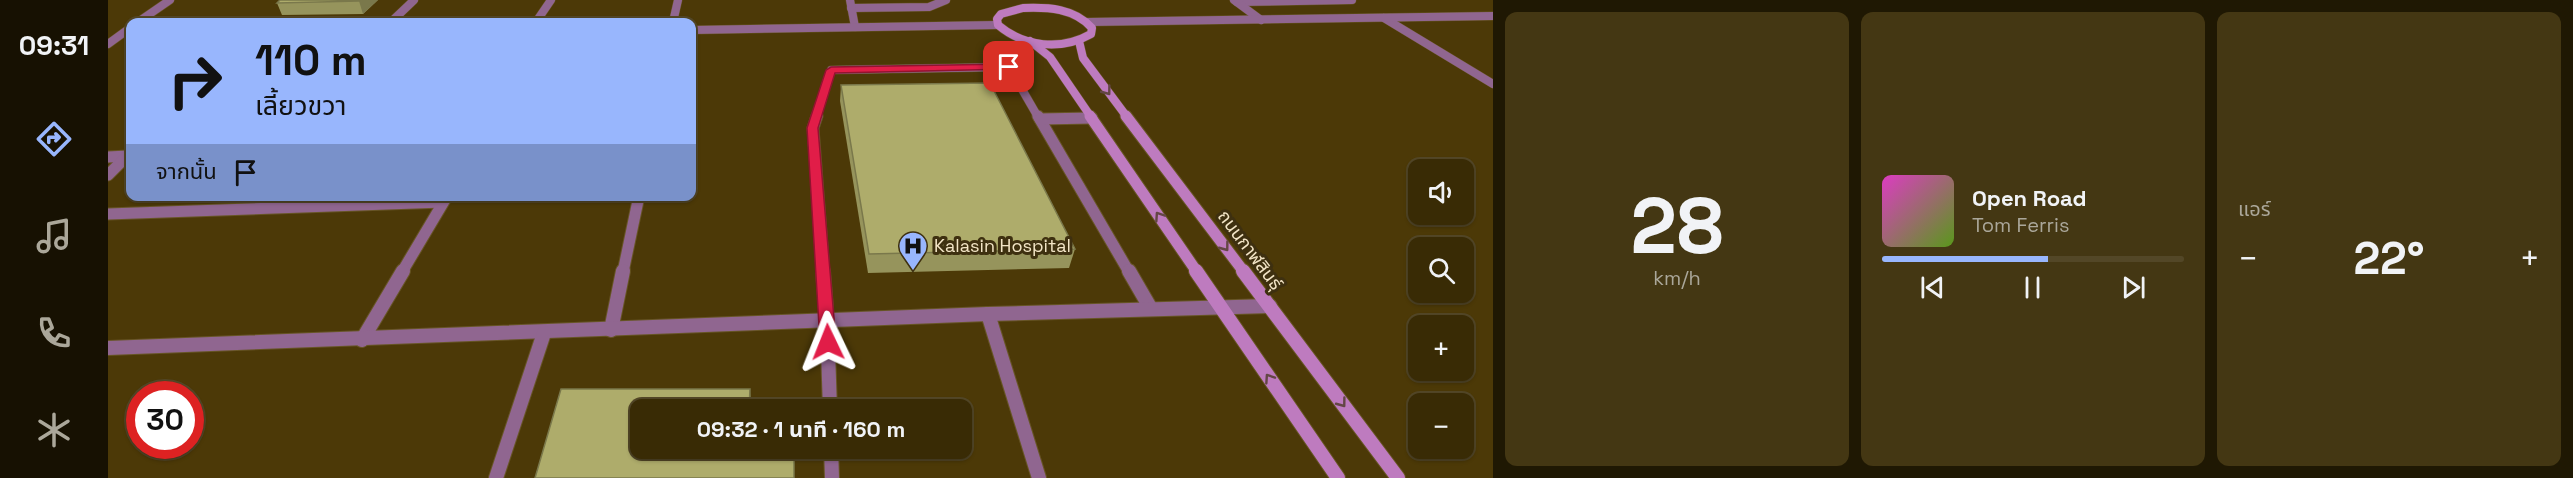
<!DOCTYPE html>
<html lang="th">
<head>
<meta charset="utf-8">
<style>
  body { margin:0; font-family:"Space Grotesk","Noto Sans Thai",sans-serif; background:#443713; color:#f1f3f6; height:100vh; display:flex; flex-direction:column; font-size:22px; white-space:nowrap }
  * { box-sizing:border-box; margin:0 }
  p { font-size:20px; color:#aba79a }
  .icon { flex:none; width:33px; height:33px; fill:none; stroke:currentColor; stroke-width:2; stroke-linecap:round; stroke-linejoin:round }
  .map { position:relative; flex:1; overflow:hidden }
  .drawer { display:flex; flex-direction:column; gap:12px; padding:12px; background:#1f1803; width:1080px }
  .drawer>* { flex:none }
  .top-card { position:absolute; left:18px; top:18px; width:570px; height:183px; border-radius:12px; box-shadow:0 2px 4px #0004,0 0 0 2px #534727; background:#98b6fd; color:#111; overflow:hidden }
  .fabs { position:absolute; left:1300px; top:159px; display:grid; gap:12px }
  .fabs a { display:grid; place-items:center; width:66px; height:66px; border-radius:12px; background:#392b05; box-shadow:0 2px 4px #0004,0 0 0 2px #534727; font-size:30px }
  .speed { position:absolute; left:18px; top:381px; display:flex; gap:12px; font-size:30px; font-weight:700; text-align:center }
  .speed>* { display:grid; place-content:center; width:78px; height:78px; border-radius:50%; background:#392b05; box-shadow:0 2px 4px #0004,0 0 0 2px #534727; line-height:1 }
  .speed .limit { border:9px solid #d22; background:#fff; color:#111 }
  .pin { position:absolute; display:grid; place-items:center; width:51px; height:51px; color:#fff; margin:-26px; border-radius:12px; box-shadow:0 3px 9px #0006 }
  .me { position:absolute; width:66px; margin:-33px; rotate:358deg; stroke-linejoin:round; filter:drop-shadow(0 0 4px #0008) }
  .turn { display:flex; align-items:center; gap:21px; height:126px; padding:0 30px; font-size:27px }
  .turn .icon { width:78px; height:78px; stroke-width:2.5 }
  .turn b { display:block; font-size:42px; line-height:51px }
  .then { display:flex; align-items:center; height:57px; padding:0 30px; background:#0003; gap:12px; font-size:22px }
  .big { font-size:45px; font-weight:700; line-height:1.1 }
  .drawer .widget { flex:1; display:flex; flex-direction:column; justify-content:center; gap:9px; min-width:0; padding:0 21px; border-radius:12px; background:#443713 }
  .drawer .dial { align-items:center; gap:0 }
  .dial b { font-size:78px; line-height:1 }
  .song { display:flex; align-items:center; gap:18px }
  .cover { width:72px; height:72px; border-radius:9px; background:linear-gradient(135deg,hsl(310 70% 55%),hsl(90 70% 35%)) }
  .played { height:6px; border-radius:3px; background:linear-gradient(90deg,#98b6fd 55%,#534727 55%) }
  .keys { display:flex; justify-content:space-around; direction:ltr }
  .heat { display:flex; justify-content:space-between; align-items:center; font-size:33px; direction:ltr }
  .drawer .tiles { flex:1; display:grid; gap:12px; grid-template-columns:repeat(3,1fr) }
  .trip { position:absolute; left:522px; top:399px; width:342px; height:60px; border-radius:12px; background:#392b05; box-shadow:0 2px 4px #0004,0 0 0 2px #534727; font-weight:700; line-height:60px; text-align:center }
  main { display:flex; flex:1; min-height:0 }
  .dock { display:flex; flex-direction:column; width:108px; justify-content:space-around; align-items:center; background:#171102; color:#aba79a }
  .dock .icon { width:42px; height:42px }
  .dock .selected { color:#98b6fd }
  .dock b { font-size:27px; color:#f1f3f6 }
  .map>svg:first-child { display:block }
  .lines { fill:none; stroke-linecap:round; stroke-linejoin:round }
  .lane-far2-casing { stroke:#675526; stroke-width:9 }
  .lane-far1-casing { stroke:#675526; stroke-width:13 }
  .lane-casing { stroke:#675526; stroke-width:16 }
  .street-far2-casing { stroke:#675526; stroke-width:9 }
  .street-far1-casing { stroke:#675526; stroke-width:13 }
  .street-casing { stroke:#675526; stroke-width:16 }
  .secondary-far2-casing { stroke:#675526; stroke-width:9 }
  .secondary-far1-casing { stroke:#675526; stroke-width:13 }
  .secondary-casing { stroke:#675526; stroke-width:16 }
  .lane-far2 { stroke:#906690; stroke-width:8 }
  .lane-far1 { stroke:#906690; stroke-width:11 }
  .lane { stroke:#906690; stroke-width:14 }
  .street-far2 { stroke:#906690; stroke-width:8 }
  .street-far1 { stroke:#906690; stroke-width:11 }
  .street { stroke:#906690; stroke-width:14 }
  .secondary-far2 { stroke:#be7bbf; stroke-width:8 }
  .secondary-far1 { stroke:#be7bbf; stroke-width:11 }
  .secondary { stroke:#be7bbf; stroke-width:14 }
  .wall { fill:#96945c }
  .shaded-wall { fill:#7a784b }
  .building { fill:#aeac6b; stroke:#7a784b; stroke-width:1.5 }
  .oneway { stroke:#644645 }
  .route { fill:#e11d48; stroke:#92132f; stroke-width:1.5 }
  .labels { text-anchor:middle; stroke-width:6; stroke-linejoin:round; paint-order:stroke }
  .poi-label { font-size:18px; fill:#f3e5c6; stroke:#3e3010; text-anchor:start }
  .street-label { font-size:18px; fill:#f3e5c6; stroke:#3e3010 }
</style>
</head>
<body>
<main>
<nav class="dock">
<b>09:31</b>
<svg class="icon selected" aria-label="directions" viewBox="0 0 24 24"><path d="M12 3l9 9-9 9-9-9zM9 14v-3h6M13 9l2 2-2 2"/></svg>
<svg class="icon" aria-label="music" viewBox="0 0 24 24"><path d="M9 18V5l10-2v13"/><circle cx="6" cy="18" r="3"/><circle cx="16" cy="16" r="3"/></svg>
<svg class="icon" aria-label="phone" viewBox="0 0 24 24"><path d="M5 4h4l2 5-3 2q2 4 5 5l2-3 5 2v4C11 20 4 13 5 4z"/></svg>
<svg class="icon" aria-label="climate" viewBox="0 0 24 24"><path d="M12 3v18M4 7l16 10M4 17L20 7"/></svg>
</nav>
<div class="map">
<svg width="1385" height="478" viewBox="0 0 1385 478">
  <rect width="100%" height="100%" fill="#4c3907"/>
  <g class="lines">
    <!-- lane-far2 casing -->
    <g class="lane-far2-casing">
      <g id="lane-far2">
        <polyline points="1129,2 1244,0"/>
        <polyline points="743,8 821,7 838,0"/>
        <polyline points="283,22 306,0"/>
        <polyline points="428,22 443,0"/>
        <polyline points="708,117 723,70 901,67 930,117"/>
      </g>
    </g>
    <!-- lane-far1 casing -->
    <g class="lane-far1-casing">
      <g id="lane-far1">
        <polyline points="709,116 705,128 716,272"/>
        <polyline points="930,116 1021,272"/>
        <polyline points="932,119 984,118"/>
      </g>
    </g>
    <!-- lane casing -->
    <g class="lane-casing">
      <g id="lane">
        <polyline points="715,271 719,320"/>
        <polyline points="1021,271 1043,309"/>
      </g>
    </g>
    <!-- street-far2 casing -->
    <g class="street-far2-casing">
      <g id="street-far2">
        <polyline points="742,0 747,27"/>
        <polyline points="1126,0 1153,20"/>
        <polyline points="1276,18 1385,84"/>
        <polyline points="30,22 62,0"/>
        <polyline points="565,22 570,0"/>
        <polyline points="980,22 1385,16"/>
        <polyline points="584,30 890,25"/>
        <polyline points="0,44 22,28"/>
      </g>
    </g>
    <!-- street-far1 casing -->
    <g class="street-far1-casing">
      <g id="street-far1">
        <polyline points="0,157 20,156"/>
        <polyline points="0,175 22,153"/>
        <polyline points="0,214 335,202"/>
        <polyline points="294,272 338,198"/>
        <polyline points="515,272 531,196"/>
      </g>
    </g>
    <!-- street casing -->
    <g class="street-casing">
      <g id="street">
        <polyline points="880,314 931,478"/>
        <polyline points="719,320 722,410"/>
        <polyline points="503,330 515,271"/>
        <polyline points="254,340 295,271"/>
        <polyline points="0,348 880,314 1162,306"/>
        <polyline points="723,448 724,478"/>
        <polyline points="388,478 436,333"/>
      </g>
    </g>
    <!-- secondary-far2 casing -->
    <g class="secondary-far2-casing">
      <g id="secondary-far2">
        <path d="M915 8C940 7 966 8 984 28L983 34C953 51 916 47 890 25L889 19 893 14Z"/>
        <polyline points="922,41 942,57 983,117"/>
        <polyline points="971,41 975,58 1019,117"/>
      </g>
    </g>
    <!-- secondary-far1 casing -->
    <g class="secondary-far1-casing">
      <g id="secondary-far1">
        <polyline points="982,116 1089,272"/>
        <polyline points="1018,116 1136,272"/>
      </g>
    </g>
    <!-- secondary casing -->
    <g class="secondary-casing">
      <g id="secondary">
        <polyline points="1088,271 1230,478"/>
        <polyline points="1135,271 1290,478"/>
      </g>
    </g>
    <!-- lane-far2 -->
    <use href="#lane-far2" class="lane-far2"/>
    <!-- lane-far1 -->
    <use href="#lane-far1" class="lane-far1"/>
    <!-- lane -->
    <use href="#lane" class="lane"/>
    <!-- street-far2 -->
    <use href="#street-far2" class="street-far2"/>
    <!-- street-far1 -->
    <use href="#street-far1" class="street-far1"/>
    <!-- street -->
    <use href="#street" class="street"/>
    <!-- secondary-far2 -->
    <use href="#secondary-far2" class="secondary-far2"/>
    <!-- secondary-far1 -->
    <use href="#secondary-far1" class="secondary-far1"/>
    <!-- secondary -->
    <use href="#secondary" class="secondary"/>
  </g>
  <!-- wall -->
  <g class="wall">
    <polygon points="172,0 270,0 255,14 174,15 169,3"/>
    <polygon points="733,85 967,249 961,268 760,273 732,101"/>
  </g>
  <!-- shaded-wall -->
  <g class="shaded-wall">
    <polygon points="252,0 270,0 255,14 251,1"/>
    <polygon points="642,389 644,410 641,410"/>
  </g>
  <!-- building -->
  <g class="building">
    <polygon points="172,0 252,0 251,1 169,3"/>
    <polygon points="882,83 967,249 761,254 733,85"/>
    <polygon points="453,389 642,389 641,410 532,410 532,448 686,448 686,478 427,478"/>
  </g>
  <!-- one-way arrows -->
  <defs><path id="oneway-chevron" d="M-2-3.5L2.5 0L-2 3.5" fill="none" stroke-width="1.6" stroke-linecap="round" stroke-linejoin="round" transform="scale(1.5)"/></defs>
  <g class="oneway">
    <use href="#oneway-chevron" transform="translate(999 91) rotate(53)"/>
    <use href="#oneway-chevron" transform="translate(1051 216) rotate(-124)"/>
    <use href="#oneway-chevron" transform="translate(1117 247) rotate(53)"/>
    <use href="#oneway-chevron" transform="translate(1161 378) rotate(-124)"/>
    <use href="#oneway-chevron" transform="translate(1234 403) rotate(53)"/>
  </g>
  <!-- route -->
  <polygon class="route" points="901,64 904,65 904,69 727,73 710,128 728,342 725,346 714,346 712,342 699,128 718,70 723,67"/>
  <!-- icons -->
  <defs>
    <g id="hospital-pin" transform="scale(1.5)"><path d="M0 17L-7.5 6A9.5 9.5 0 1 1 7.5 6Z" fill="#98b6fd" stroke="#3e3010"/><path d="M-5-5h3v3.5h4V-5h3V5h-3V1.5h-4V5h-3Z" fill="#111"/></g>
  </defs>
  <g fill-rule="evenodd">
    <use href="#hospital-pin" x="805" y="246"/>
  </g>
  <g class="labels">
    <!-- poi labels -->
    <g class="poi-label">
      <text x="826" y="252">Kalasin Hospital</text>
    </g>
    <!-- street labels -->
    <g class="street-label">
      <text transform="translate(1142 250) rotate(53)" y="6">ถนนกาฬสินธุ์</text>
    </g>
  </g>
</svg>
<div class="fabs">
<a><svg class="icon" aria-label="sound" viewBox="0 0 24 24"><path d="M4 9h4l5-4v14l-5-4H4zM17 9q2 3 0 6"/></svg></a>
<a><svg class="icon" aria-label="search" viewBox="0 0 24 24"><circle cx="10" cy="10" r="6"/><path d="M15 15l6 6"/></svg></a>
<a>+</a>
<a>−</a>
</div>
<div class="speed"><div class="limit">30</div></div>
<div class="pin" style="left:901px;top:67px;background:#d93025"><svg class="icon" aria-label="arrive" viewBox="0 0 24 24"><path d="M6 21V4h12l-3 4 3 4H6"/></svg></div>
<svg class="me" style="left:720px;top:342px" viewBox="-20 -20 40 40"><path d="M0-17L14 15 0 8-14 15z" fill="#e11d48" stroke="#fff" stroke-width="4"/></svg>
<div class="trip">09:32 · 1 นาที · 160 m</div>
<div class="top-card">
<div class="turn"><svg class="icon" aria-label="right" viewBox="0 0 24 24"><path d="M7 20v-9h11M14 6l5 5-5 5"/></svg><div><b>110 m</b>เลี้ยวขวา</div></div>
<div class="then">จากนั้น<svg class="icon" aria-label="arrive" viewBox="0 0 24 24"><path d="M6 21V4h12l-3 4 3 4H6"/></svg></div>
</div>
</div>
<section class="drawer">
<div class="tiles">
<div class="widget dial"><b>28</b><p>km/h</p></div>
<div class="widget">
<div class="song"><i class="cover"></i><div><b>Open Road</b><p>Tom Ferris</p></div></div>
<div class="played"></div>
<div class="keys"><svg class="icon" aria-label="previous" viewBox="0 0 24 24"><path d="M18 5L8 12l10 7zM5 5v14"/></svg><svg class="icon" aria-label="pause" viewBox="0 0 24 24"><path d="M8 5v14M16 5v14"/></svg><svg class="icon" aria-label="next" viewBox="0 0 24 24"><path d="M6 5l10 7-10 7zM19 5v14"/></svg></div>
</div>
<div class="widget"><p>แอร์</p>
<div class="heat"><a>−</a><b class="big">22°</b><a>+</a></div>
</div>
</div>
</section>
</main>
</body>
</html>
